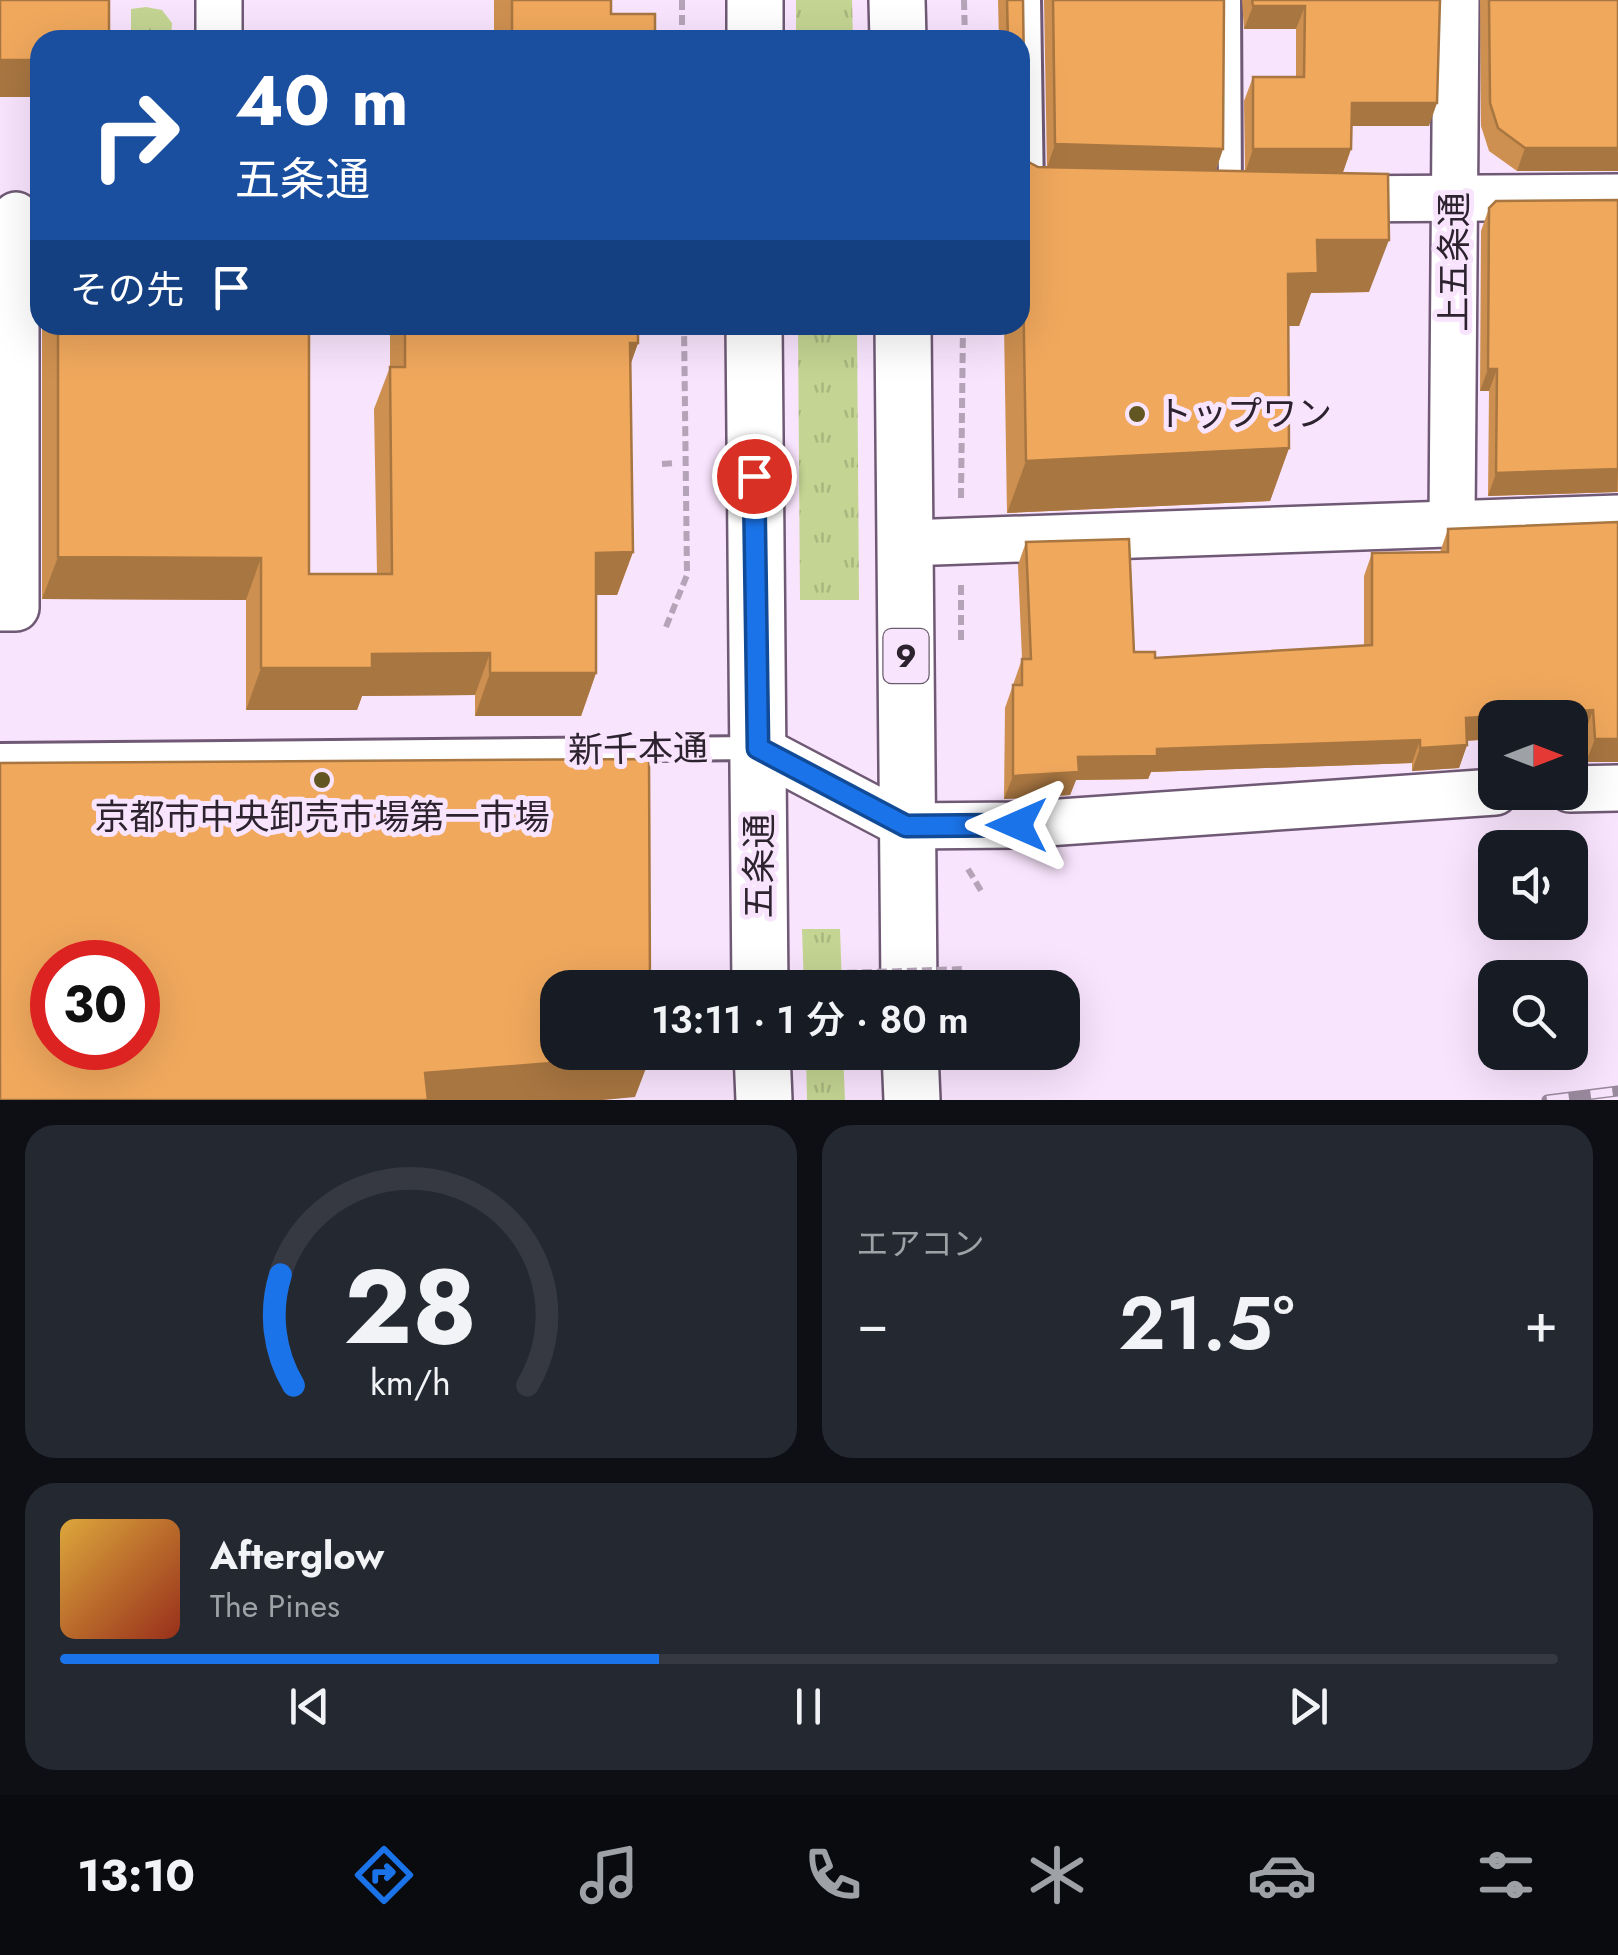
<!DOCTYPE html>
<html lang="ja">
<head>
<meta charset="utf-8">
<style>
  body { margin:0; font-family:Jost,"Noto Sans JP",sans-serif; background:#242831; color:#f1f3f6; height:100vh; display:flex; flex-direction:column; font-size:38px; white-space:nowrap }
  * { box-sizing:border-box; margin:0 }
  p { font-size:32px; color:#9ea1a6 }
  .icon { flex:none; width:55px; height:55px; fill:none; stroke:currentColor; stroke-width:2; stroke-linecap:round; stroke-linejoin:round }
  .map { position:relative; height:1100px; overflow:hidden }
  .drawer { display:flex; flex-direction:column; gap:25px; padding:25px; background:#0d0f14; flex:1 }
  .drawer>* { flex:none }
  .guide { position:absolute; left:30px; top:30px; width:1000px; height:305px; border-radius:30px; box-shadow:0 10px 40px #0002; background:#1a4fa0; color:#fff; overflow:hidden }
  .needle { width:65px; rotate:90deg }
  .buttons { position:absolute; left:1478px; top:700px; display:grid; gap:20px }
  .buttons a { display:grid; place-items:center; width:110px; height:110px; border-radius:20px; background:#171b24; box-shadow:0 10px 40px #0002; font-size:50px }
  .speed { position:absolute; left:30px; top:940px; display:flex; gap:20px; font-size:50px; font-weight:700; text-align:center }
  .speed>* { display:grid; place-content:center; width:130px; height:130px; border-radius:50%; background:#171b24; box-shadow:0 10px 40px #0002; line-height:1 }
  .speed .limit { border:15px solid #d22; background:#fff; color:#111 }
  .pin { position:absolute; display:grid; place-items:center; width:85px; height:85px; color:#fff; margin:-42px; border:5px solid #fff; border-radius:50%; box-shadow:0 2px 10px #0007 }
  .me { position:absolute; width:110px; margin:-55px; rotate:270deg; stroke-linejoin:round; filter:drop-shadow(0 0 8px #0008) }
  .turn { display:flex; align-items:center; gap:35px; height:210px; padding:0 40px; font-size:45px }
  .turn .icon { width:130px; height:130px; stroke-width:2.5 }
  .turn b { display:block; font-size:70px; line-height:85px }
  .then { display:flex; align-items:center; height:95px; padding:0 40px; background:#0003; gap:20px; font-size:38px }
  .big { font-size:75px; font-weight:600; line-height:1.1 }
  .drawer .widget { flex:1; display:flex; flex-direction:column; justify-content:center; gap:15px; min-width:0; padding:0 35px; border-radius:30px; background:#242831 }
  .drawer .dial { align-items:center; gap:0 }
  .dial svg { height:260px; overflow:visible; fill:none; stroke:#363941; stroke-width:7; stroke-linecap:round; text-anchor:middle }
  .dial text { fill:#f1f3f6; stroke:none }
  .song { display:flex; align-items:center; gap:30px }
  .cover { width:120px; height:120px; border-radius:15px; background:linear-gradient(135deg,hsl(40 70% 55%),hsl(10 70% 35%)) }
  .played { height:10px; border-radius:5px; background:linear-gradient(90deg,#1a73e8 40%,#363941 40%) }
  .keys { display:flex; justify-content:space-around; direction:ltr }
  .heat { display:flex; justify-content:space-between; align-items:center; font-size:55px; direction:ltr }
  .drawer .tiles { flex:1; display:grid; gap:25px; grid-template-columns:1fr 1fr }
  .widget:last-child { grid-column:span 2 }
  .trip { position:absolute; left:540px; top:970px; width:540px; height:100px; border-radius:30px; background:#171b24; box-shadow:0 10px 40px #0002; font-weight:600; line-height:100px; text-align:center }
  .tabs { display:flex; height:160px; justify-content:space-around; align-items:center; background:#090b0e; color:#9ea1a6 }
  .tabs .icon { width:70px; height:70px }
  .tabs .on { color:#1a73e8 }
  .tabs b { font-size:45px; color:#f1f3f6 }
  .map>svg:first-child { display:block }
  .grass { fill:url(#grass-tufts) }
  .forest { fill:url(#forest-firs) }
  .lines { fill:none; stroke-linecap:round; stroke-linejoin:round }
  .lane-casing { stroke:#6f5974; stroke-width:28 }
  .street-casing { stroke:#6f5974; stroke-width:50 }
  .highway-casing { stroke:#6f5974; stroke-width:60 }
  .path { stroke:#b5a3b8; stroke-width:6; stroke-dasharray:10 5; stroke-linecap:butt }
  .lane { stroke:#fff; stroke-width:22 }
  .street { stroke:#fff; stroke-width:45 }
  .highway { stroke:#fff; stroke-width:55 }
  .rail-casing { stroke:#99899c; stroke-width:11 }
  .rail { stroke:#f9e4fd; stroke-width:8; stroke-dasharray:22; stroke-linecap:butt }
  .path-bridge { stroke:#b5a3b8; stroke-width:6; stroke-dasharray:10 5; stroke-linecap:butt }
  .wall { fill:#ce9050 }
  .shaded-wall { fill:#a87641 }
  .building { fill:#f0a85d; stroke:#a87641; stroke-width:2.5; fill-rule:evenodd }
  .route-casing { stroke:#114b97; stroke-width:25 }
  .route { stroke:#1a73e8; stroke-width:18 }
  .poi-dot { fill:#625623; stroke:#f9e4fd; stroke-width:4 }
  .labels { text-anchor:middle; stroke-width:10; stroke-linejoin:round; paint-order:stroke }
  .shield { fill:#f9e4fd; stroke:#6a5d6d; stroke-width:2.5 }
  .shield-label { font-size:32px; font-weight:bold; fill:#2d232f }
  .street-label { font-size:35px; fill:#2d232f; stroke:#f9e4fd }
  .poi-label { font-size:35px; fill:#2d232f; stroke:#f9e4fd; text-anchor:start }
</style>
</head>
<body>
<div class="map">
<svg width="1618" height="1100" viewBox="0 0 1618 1100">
  <defs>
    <pattern id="grass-tufts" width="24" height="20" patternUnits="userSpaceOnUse" patternTransform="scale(2.5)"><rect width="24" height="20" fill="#c4d492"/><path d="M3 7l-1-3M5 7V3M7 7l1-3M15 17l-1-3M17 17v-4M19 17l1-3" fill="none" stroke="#a9b67e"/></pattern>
    <pattern id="forest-firs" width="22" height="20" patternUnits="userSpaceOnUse" patternTransform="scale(2.5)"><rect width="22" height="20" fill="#c4d492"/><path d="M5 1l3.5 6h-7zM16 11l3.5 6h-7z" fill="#a9b67e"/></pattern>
  </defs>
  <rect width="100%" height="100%" fill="#f9e4fd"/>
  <!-- grass -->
  <g class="grass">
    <polygon points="796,0 852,0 853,40 796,40"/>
    <polygon points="798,325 857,325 859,600 800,600"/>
    <polygon points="802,929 840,929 842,987 804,987"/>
    <polygon points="806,1053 843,1053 845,1100 807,1100"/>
  </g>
  <!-- forest -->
  <polygon class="forest" points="146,7 162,10 172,23 171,40 131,40 131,9"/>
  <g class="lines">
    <!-- lane casing -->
    <g class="lane-casing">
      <g id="lane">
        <polyline points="1029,0 1032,193"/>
        <polyline points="1229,0 1230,199"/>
        <polyline points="0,755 758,748"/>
      </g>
    </g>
    <!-- street casing -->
    <g class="street-casing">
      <g id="street">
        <polyline points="219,40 219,0"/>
        <polyline points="1327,199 1618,197"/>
        <polyline points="1452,523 1456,0"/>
        <polyline points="907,543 1618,518"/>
        <polyline points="0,608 16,608 16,215"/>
        <polyline points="758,748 906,826 1017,825 1495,792"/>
        <polyline points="1570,789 1618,788"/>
      </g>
    </g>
    <!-- highway casing -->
    <g class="highway-casing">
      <g id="highway">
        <polyline points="897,0 898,40"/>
        <polyline points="755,40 755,0"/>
        <polyline points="754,325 760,988"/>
        <polyline points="903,325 909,988"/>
        <polyline points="762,1052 764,1100"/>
        <polyline points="910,1052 912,1100"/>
      </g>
    </g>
    <!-- path -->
    <g class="path">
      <polyline points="682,0 682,40"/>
      <polyline points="964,0 965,40"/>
      <polyline points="662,464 676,463"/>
      <polyline points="961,498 963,325"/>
      <polyline points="961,585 961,643"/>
      <polyline points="666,627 687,575 684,325"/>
      <polyline points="968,869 983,894"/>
      <polyline points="688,984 688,988"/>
      <polyline points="690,1052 691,1057"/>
    </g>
    <!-- lane -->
    <use href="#lane" class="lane"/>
    <!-- street -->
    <use href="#street" class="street"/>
    <!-- highway -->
    <use href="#highway" class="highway"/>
    <!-- rail casing -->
    <g class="rail-casing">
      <polyline id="rail" points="1547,1100 1618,1091"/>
    </g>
    <!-- rail -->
    <use href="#rail" class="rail"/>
    <!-- path-bridge -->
    <polyline class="path-bridge" points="688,984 688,978 965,969 965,974"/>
  </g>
  <!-- wall -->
  <g class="wall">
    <polygon points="494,0 611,0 611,14 655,40 494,40"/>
    <polygon points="998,0 1023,0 1020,40 999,40"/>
    <polygon points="1044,0 1224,0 1223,149 1216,170 1245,171 1244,101 1253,77 1296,77 1296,29 1244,29 1242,0 1440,0 1429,126 1352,126 1351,149 1343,172 1369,292 1311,293 1299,326 1288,326 1289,448 1270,501 1007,513 1004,325 1020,325 1020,160 1021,158 1038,167 1047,167"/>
    <polygon points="1480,0 1618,0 1618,171 1517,171 1489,151 1481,126"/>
    <polygon points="1618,200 1618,492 1488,496 1489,391 1480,391 1481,231 1489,208"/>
    <polygon points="42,325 309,325 309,574 377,574 374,409 390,367 390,325 638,325 638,343 630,365 633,552 617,595 596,595 596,673 581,716 475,716 475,695 362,696 357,710 246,710 246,600 42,599"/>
    <polygon points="1618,522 1618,762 1586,762 1585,733 1495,718 1495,739 1467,741 1467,745 1459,768 1412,771 1412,763 1151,772 1148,779 1076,780 1070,795 1004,799 1005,708 1022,659 1018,565 1026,542 1134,652 1155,658 1364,646 1364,576 1372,553 1440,552 1448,529"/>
  </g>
  <!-- shaded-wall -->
  <g class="shaded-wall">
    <polygon points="1253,6 1305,6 1296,29 1244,29"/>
    <polygon points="84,38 109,38 108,40 83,40"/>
    <rect x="0" y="60" width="40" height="37"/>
    <polygon points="1352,103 1437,103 1429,126 1343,126"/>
    <polygon points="1055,144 1223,149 1215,172 1047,168"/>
    <polygon points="1525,148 1618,148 1618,171 1517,171"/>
    <polygon points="1253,149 1351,149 1343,172 1245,173"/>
    <polygon points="1317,240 1389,240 1369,292 1311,293 1299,326 1269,326 1288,274"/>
    <polygon points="630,343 638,343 623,386"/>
    <polygon points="1488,369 1497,369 1489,391 1480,391"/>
    <polygon points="1289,448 1270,501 1007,513 1026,461"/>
    <polygon points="1618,469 1617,492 1488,496 1496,473"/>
    <polygon points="633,552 617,595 581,595 596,553"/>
    <polygon points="58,557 261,558 246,600 42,599"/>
    <polygon points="490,653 475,695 362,696 357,710 246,710 261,668 372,654"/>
    <polygon points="490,673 596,673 581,716 475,716"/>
    <polygon points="1593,710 1585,733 1570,734 1570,718 1495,718 1495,739 1458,741 1466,718"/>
    <polygon points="1595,739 1618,739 1618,762 1586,762"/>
    <polygon points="1420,740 1412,763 1151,772 1148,779 1076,780 1070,795 1004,799 1013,776 1078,757 1157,749"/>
    <polygon points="1467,745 1459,768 1412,771 1420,748"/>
    <polygon points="651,1055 635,1097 603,1100 415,1100 425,1073"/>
  </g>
  <!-- building -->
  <g class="building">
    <polygon points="0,0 109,0 109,38 84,38 84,40 40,40 40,60 0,60"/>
    <polygon points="512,0 611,0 611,14 655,14 655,40 512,40"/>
    <polygon points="1007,0 1023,0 1025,144 1020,147 1020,40 1008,40"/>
    <polygon points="1053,0 1224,0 1223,149 1055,144"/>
    <polygon points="1252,0 1440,0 1437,103 1352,103 1351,149 1253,149 1253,77 1304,77 1305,6 1253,6"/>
    <polygon points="1489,0 1618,0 1618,148 1525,148 1498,128 1490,103"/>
    <polygon points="1021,158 1038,167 1388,174 1389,240 1317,240 1318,273 1288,274 1289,448 1026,461"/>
    <polygon points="1618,200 1618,469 1496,473 1497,369 1488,369 1489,208 1496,201"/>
    <polygon points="58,325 309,325 309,574 392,574 390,367 405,367 405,325 638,325 638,343 630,343 633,552 596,553 596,673 490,673 490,653 372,654 372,668 261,668 261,558 58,557"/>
    <polygon points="1618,522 1618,739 1595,739 1593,710 1466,718 1467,745 1420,748 1420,740 1157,749 1157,756 1078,757 1079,772 1013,776 1013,685 1022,685 1022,659 1031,659 1026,542 1129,539 1134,652 1155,652 1155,658 1372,645 1372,553 1448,552 1448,529"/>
    <path d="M649 759 650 988H558V1052H651V1055L425 1073 428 1100H0V763ZM52 962H138V1048H52Z"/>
  </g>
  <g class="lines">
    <!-- route casing -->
    <g class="route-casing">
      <polyline id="route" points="754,476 758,748 906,826 1017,825"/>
    </g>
    <!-- route -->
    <use href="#route" class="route"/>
  </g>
  <!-- markers -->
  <g class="poi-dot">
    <circle cx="1137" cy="414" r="10"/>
    <circle cx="322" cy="780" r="10"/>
  </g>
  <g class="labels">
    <!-- shield labels -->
    <rect class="shield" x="883.5" y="629" width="45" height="54" rx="8"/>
    <g class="shield-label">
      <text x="906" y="667">9</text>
    </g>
    <!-- street labels -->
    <g class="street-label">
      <text transform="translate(1454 262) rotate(-90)" y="12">上五条通</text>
      <text transform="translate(638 749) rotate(-1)" y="12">新千本通</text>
      <text transform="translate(759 866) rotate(-90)" y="12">五条通</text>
    </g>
    <!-- poi labels -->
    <g class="poi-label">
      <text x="1157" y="426">トップワン</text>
      <text x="322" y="829" text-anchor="middle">京都市中央卸売市場第一市場</text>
    </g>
  </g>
</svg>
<div class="buttons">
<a><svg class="needle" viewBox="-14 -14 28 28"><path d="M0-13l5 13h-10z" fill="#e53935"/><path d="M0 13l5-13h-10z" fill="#9ea1a6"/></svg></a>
<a><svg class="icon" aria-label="sound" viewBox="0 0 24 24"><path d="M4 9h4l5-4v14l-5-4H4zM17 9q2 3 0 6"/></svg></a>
<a><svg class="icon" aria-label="search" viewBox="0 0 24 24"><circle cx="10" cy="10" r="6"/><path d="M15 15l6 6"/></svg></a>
</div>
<div class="speed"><div class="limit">30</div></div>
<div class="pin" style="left:754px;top:476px;background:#d93025"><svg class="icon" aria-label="arrive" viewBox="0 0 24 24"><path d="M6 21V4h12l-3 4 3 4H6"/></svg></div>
<svg class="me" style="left:1017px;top:825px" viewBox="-20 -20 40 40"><path d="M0-17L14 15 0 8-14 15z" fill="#1a73e8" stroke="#fff" stroke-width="4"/></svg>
<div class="trip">13:11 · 1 分 · 80 m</div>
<div class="guide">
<div class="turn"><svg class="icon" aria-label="right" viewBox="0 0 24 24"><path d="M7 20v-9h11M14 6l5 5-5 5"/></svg><div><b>40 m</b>五条通</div></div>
<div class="then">その先<svg class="icon" aria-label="arrive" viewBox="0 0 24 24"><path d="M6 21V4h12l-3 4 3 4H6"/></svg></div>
</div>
</div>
<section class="drawer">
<div class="tiles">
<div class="widget dial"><svg viewBox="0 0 100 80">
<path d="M14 69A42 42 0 1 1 86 69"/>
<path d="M14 69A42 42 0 0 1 10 35" stroke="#1a73e8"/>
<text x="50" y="56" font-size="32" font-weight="700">28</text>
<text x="50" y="72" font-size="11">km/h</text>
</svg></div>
<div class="widget"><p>エアコン</p>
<div class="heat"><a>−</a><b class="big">21.5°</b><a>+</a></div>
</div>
<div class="widget">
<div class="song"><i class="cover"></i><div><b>Afterglow</b><p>The Pines</p></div></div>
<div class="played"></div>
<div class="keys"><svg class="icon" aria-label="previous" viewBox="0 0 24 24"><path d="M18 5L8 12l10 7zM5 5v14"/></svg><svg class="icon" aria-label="pause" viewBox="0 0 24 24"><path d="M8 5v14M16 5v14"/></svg><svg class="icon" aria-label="next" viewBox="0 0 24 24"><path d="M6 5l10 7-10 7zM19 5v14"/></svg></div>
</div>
</div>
</section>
<nav class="tabs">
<b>13:10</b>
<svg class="icon on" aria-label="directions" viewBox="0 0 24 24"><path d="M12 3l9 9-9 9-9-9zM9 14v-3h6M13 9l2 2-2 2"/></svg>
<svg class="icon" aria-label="music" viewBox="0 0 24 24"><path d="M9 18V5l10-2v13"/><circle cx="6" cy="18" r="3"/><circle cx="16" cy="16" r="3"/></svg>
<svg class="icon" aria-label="phone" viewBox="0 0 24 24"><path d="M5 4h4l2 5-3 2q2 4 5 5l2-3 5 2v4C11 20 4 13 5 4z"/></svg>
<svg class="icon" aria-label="climate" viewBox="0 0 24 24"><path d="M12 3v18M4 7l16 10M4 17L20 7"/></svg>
<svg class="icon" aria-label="car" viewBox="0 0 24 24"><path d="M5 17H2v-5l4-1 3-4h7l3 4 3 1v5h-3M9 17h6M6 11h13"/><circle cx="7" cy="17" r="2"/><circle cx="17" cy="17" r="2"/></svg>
<svg class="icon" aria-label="filters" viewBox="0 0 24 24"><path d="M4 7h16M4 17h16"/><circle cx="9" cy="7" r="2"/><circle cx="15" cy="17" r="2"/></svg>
</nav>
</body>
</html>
